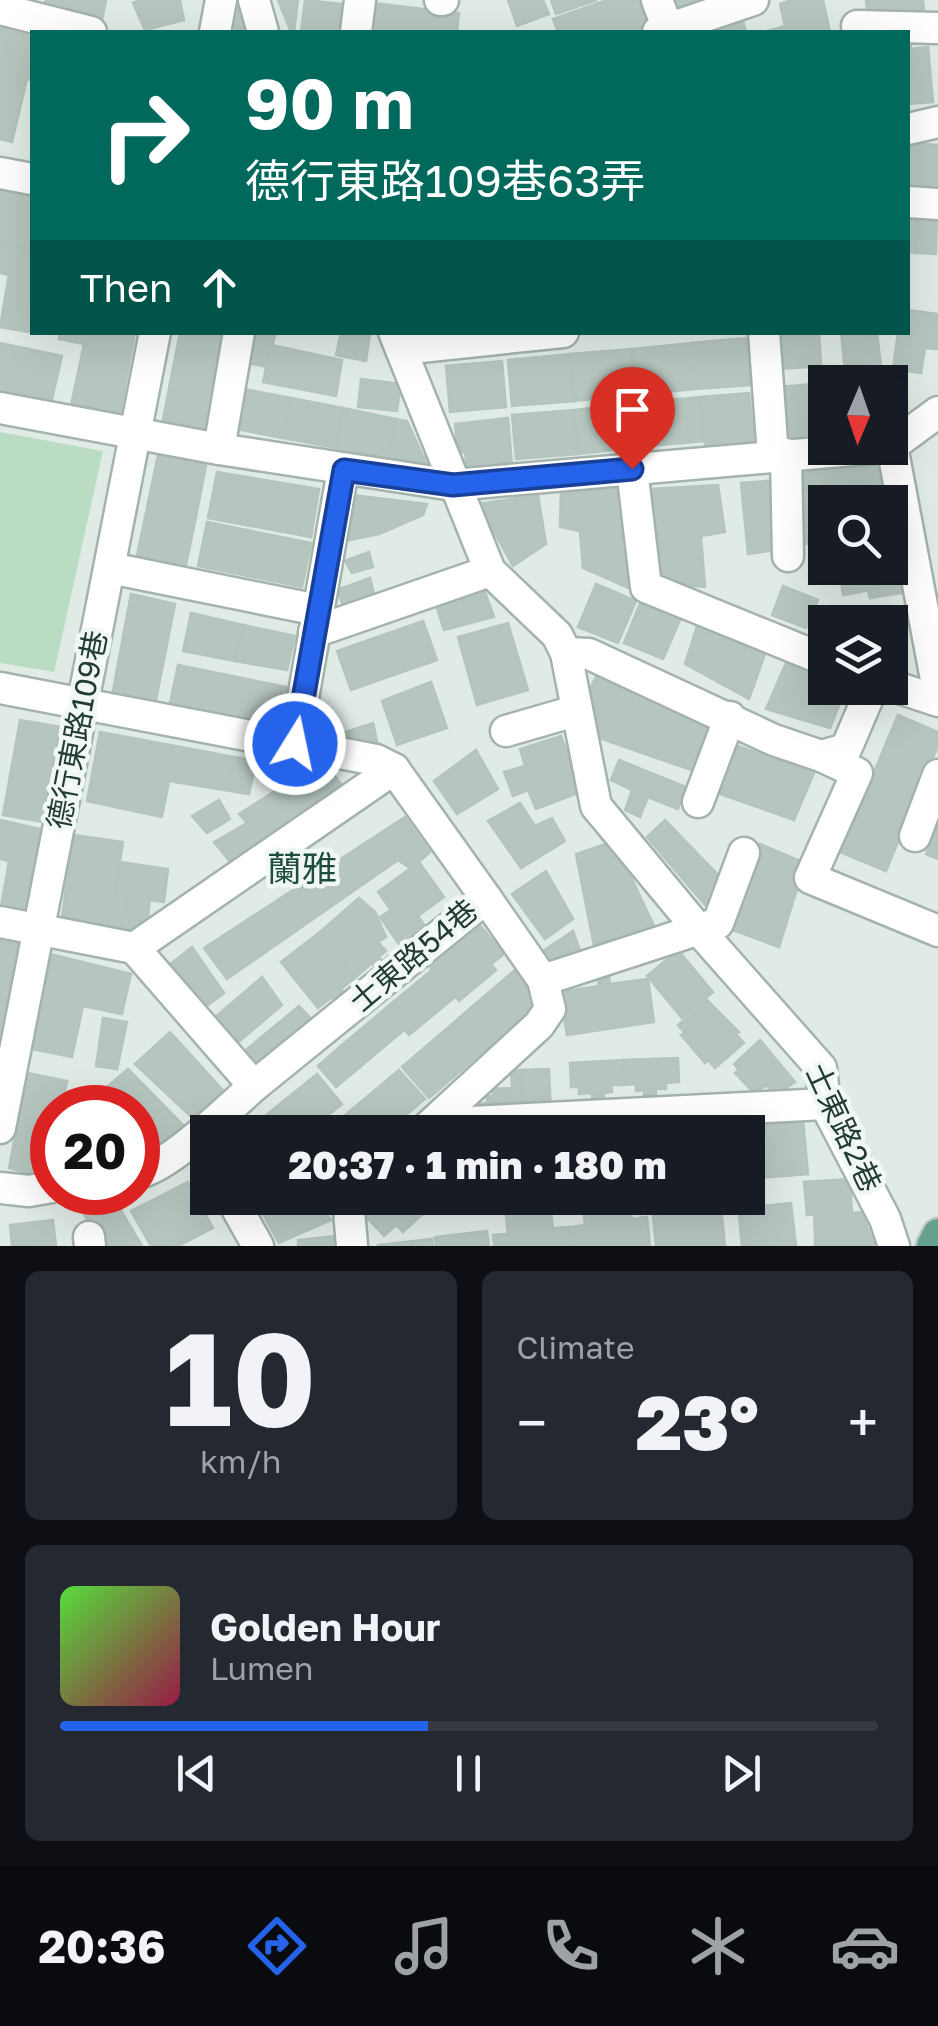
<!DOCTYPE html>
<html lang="en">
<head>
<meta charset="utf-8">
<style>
  body { margin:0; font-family:"Golos Text","Noto Sans TC",sans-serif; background:#242831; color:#f1f3f6; height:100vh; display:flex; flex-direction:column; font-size:38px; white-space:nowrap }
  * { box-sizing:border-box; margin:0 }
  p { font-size:32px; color:#9ea1a6 }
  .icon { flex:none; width:55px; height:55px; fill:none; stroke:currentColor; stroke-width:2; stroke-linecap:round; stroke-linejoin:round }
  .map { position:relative; height:1246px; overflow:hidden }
  .details { display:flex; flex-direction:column; gap:25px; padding:25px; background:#0d0f14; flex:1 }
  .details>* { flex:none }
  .top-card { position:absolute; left:30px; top:30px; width:880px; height:305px; border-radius:0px; box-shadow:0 10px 40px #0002; background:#00695c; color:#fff; overflow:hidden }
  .needle { width:65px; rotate:182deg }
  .fabs { position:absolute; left:808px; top:365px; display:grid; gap:20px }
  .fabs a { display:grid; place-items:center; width:100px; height:100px; border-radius:0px; background:#171b24; box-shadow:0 10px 40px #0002; font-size:50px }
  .speed { position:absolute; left:30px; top:1085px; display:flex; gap:20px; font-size:50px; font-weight:700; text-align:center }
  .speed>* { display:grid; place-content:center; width:130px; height:130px; border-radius:50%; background:#171b24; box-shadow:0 10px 40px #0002; line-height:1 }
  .speed .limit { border:15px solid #d22; background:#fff; color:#111 }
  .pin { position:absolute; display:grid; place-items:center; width:85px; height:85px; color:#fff; margin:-102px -42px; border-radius:50% 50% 50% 0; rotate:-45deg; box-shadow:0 0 10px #0007 }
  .pin .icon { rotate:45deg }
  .me { position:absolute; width:110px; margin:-55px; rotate:10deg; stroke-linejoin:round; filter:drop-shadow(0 0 8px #0008) }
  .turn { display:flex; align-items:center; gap:35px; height:210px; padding:0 50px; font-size:45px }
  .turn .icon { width:130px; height:130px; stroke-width:2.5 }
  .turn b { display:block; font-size:70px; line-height:85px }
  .then { display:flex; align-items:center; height:95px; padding:0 50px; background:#0003; gap:20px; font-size:38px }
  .big { font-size:75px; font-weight:800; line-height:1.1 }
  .details .tile { flex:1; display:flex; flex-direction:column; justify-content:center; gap:15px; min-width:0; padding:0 35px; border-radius:15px; background:#242831 }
  .details .dial { align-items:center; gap:0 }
  .dial b { font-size:130px; line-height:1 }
  .song { display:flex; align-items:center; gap:30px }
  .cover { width:120px; height:120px; border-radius:15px; background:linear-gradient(135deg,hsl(110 70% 55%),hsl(340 70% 35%)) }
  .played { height:10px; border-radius:5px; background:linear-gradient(90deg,#2563eb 45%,#363941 45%) }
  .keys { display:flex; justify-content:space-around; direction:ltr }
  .heat { display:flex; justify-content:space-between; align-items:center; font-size:55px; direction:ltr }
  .details .tiles { flex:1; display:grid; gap:25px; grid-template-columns:1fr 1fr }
  .tile:last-child { grid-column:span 2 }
  .trip { position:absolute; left:190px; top:1115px; width:575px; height:100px; border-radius:0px; background:#171b24; box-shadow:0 10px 40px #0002; font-weight:800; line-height:100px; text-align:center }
  .dock { display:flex; height:160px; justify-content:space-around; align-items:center; background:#090b0e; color:#9ea1a6 }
  .dock .icon { width:70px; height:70px }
  .dock .on { color:#2563eb }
  .dock b { font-size:45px; color:#f1f3f6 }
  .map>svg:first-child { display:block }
  .green { fill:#badcc2 }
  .building { fill:#b6c6bf; stroke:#b4c5bd; stroke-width:2.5 }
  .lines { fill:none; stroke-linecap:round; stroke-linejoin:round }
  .minor-casing { stroke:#a4b3ad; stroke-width:35 }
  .major-casing { stroke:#c1c8c6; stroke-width:35 }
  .minor { stroke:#fff; stroke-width:30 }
  .major { stroke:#66a08e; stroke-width:30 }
  .route-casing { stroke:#184099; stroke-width:25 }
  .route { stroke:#2563eb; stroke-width:18 }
  .labels { text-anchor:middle; stroke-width:9; stroke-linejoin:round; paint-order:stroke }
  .street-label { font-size:30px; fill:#223c33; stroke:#f1f8f4 }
  .quarter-label { font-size:35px; fill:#1e4d3f; stroke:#f1f8f4 }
</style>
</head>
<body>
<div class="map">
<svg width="938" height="1246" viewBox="0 0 938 1246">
  <rect width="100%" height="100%" fill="#e1ebe6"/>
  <!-- green -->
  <polygon class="green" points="0,432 103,451 54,672 0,663"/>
  <!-- building -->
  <g class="building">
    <polygon points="46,0 106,0 101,25 43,12"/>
    <polygon points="140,0 180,0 184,20 145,30 133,3"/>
    <polygon points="278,0 298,0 294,32 291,32"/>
    <polygon points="305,0 351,5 348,32 301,32"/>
    <polygon points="508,0 543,0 549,14 517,26"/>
    <polygon points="551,0 597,0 556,14"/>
    <polygon points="607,0 645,0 654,27 637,32 558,32 553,19"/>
    <polygon points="671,0 728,0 678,18"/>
    <polygon points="791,0 823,0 830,32 764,32 785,26 780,4"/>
    <polygon points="866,0 923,0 926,31 909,32 911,49 928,47 933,102 908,104 908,32 869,32"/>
    <polygon points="240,1 249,32 234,32"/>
    <polygon points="372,3 459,13 457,32 368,32"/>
    <polygon points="743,21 746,32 711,32"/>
    <polygon points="0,25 33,32 32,80 27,79 12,142 0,139"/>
    <polygon points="911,143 938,145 938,188 908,187 908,144"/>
    <polygon points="1,182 32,188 32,250 0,243"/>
    <polygon points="908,203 918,204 916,253 908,252"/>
    <polygon points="918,204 937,205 936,254 916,253"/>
    <polygon points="0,243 32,250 32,320 29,332 0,327 9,275 0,273"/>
    <polygon points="908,310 938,314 938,349 925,348 921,373 893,369 898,332 908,332"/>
    <polygon points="60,332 135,332 118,425 69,415 84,344 59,339"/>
    <polygon points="180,332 228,332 207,444 160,435"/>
    <polygon points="247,332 276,332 267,367 243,362"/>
    <polygon points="341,332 370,334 366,361 336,355"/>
    <polygon points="780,332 819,332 821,366 782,369"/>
    <polygon points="841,332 877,332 881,367 845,371"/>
    <polygon points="746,338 750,385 697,389 692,343"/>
    <polygon points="0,343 62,356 50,408 0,397"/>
    <polygon points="692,343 697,389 635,395 631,349"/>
    <polygon points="271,345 342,360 336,396 263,382"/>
    <polygon points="631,349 635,395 574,401 570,354"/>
    <polygon points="570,354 574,401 512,406 508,360"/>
    <polygon points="502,361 506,407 450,412 446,366"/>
    <polygon points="361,379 401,384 397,411 358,407"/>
    <polygon points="895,380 900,425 890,426 890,382 870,382"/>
    <polygon points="825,383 825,433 786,438 780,387"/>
    <polygon points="238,388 291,398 283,438 231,428"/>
    <polygon points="749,393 755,450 706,454 700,397"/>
    <polygon points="700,397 704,441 640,447 636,403"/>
    <polygon points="291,398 343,408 336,448 283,438"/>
    <polygon points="636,403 640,447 578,454 574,410"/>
    <polygon points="343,408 396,419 388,458 336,448"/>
    <polygon points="574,410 578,454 516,459 512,415"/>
    <polygon points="508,418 512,465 467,470 465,452 458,453 455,424"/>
    <polygon points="396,419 407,421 423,456 431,457 428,473 419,471 420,464 388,458"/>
    <polygon points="159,450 207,460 196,517 147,508"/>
    <polygon points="884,462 886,484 791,493 788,472"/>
    <polygon points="217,472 319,489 311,537 208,518"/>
    <polygon points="778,480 785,549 748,554 741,483"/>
    <polygon points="886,484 888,502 841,502 840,489"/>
    <polygon points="718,485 725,532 701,536 705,587 663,584 651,489"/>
    <polygon points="625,486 628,525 580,531 560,527 561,490"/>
    <polygon points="836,489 837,502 825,502 825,542 796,545 791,493"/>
    <polygon points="352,495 427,504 423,515 379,534 345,541"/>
    <polygon points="538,495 546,544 513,566 479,504"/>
    <polygon points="147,508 196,517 184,574 135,565"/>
    <polygon points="207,522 311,543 302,587 198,566"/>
    <polygon points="628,525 631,589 583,568 580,531"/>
    <polygon points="825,546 825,568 856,568 860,592 843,595 841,581 824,584 818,547"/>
    <polygon points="900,551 907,592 870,598 868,590 860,592 856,568 890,568 890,552"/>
    <polygon points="369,552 373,567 352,573 345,561"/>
    <polygon points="370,578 374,594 343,606 337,590"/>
    <polygon points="482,584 494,617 444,630 435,602"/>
    <polygon points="596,584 636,601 618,643 578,627"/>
    <polygon points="783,586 818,600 806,628 772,615"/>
    <polygon points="131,594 175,604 155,705 112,696"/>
    <polygon points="641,601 681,618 663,659 624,643"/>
    <polygon points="839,609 871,622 833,622"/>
    <polygon points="191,613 243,625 235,661 183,651"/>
    <polygon points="423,621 437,660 351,690 337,651"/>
    <polygon points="508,623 528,690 477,705 458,637"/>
    <polygon points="243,625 295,636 287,670 235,661"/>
    <polygon points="697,626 765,654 749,699 685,664"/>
    <polygon points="890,631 901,635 890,660"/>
    <polygon points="786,663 825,682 825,688 845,691 830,728 766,709"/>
    <polygon points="178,665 286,687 277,730 169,708"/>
    <polygon points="600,669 713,721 691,770 602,739 585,699"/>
    <polygon points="431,682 447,728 397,745 382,701"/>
    <polygon points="898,715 938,732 938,746 932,760 887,741"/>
    <polygon points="20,720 61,727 44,822 3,815"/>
    <polygon points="373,723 378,746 352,754 345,732"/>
    <polygon points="100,732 256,761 249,794 169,781 162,817 87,801"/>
    <polygon points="561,736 581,792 536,809 528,790 513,796 504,772 525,766 520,749"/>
    <polygon points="887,741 932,760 909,815 864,797"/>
    <polygon points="735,745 814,773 794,820 717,793"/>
    <polygon points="476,750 498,789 457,814 434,781"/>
    <polygon points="619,760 686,787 678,809 648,797 640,817 625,810 632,790 611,780"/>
    <polygon points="305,772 314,783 333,773 345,790 232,864 214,842 247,823 239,814"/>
    <polygon points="864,797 909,815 886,871 840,852"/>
    <polygon points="219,800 230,819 207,833 192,816"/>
    <polygon points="520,803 535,826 552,818 565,841 521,868 488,821"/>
    <polygon points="405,817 430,852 411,869 398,860 227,979 204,948"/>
    <polygon points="0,820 44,830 35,873 8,867 9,861 0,859"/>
    <polygon points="665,820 722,879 705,905 647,837"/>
    <polygon points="938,823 938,859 926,854"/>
    <polygon points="74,835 123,842 115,895 66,888"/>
    <polygon points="614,841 656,930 596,956 576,854"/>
    <polygon points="760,844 805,863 779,947 730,929"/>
    <polygon points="120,862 168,869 164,902 115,895"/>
    <polygon points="419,862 444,897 403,927 378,892"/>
    <polygon points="8,867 35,873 26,918 0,912"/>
    <polygon points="546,871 573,919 545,939 512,894"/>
    <polygon points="66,888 128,897 123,935 61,926"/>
    <polygon points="128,897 150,900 146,931 122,938"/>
    <polygon points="359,898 375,912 386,937 378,942 386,951 379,957 386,966 379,972 372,963 356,977 320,932"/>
    <polygon points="391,910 403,927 418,916 427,929 401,947 380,917"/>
    <polygon points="478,923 504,954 491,964 496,970 459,1001 428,965"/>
    <polygon points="573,931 581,953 554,968 543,951"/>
    <polygon points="320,932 356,977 341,989 348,999 339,1006 332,997 318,1008 281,962"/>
    <polygon points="0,941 17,944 10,986 0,984"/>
    <polygon points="192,947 224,993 200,1011 168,966"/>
    <polygon points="678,950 713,992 682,1018 647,976"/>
    <polygon points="50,954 131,974 122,1014 83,1006 72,1057 32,1049"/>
    <polygon points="516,969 543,1001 486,1049 459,1018"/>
    <polygon points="432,970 455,997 409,1035 386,1008"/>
    <polygon points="608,972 610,984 648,979 654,1022 567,1035 560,992 599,986 597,974"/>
    <polygon points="262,977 282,1005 235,1045 213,1019"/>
    <polygon points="0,984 10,986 1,1039 0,1039"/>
    <polygon points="707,1000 739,1032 736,1034 744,1043 715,1068 708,1060 705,1063 681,1035 685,1033 678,1025"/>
    <polygon points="299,1006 316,1024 256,1074 241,1054"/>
    <polygon points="386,1008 404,1030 360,1067 342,1045"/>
    <polygon points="103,1018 127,1022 117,1069 96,1066"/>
    <polygon points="459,1018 486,1049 429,1098 402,1067"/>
    <polygon points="170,1032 229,1097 198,1123 135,1064"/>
    <polygon points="760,1040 795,1082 776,1095 766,1085 755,1094 735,1073 739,1070 734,1064"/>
    <polygon points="342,1045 360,1067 336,1087 318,1066"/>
    <polygon points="678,1058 679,1082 666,1083 666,1089 656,1089 656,1096 644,1096 644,1090 636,1091 636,1084 624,1085 623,1060"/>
    <polygon points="623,1060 624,1085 611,1085 612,1092 604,1093 604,1099 592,1100 592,1093 579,1094 579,1087 571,1087 570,1063"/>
    <polygon points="128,1069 189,1131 161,1152 138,1129 138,1108 116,1108 101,1092"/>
    <polygon points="549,1069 551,1114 522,1115 521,1070"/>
    <polygon points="399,1070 425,1099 386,1132 366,1132 349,1112"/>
    <polygon points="511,1070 521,1070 522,1115 480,1117 479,1104 487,1103 487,1096 493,1096 493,1089 512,1088"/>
    <polygon points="27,1073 67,1081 62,1108 52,1108 52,1175 42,1177 9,1168"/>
    <polygon points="317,1074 342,1104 307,1132 278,1132 265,1116"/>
    <polygon points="349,1112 366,1132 325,1132"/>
    <polygon points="265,1116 278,1132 245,1132"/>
    <polygon points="803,1119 808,1174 748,1179 748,1132 730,1132 729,1126"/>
    <polygon points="850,1179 852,1213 807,1215 804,1182"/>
    <polygon points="188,1182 213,1228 178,1246 151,1246 131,1211"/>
    <polygon points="113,1197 142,1246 101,1246 82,1210"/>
    <polygon points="254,1198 314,1198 331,1220 279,1243"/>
    <polygon points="377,1198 429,1198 418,1207 424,1213 403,1232 396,1225 384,1236 362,1212"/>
    <polygon points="445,1198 482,1198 482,1201 446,1206"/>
    <polygon points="504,1198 549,1198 553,1228 569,1227 571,1246 494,1246 493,1235 508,1234"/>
    <polygon points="582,1198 629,1198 632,1219 647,1217 650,1246 571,1246 569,1227 585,1225"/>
    <polygon points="791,1203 796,1246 742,1246 739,1214 745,1214 744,1208"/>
    <polygon points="721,1207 725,1246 656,1246 653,1215"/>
    <polygon points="866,1212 867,1229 815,1232 814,1215"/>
    <polygon points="53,1220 56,1246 12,1246 10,1225"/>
    <polygon points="336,1227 347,1246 298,1246 298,1240 335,1236"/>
    <polygon points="879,1228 878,1241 872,1246 815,1246 815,1232"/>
    <polygon points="487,1231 489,1246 436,1246 435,1237"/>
    <polygon points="432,1239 433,1246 378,1246 378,1245"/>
  </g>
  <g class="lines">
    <!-- minor casing -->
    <g class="minor-casing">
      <g id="minor">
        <polyline points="254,0 263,32"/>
        <polyline points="440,0 443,0"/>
        <polyline points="657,0 669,32"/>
        <polyline points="0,9 91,32"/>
        <polyline points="857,26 938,28"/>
        <polyline points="215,32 221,0"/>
        <polyline points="356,32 360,0"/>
        <polyline points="658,32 753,0"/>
        <polyline points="908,129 938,122"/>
        <polyline points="0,173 32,179"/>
        <polyline points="908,202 938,204"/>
        <polyline points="394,332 490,571 557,635 566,653 596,806 698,929 821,1068 825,1104 885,1219 894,1246"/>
        <polyline points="764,332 773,455"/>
        <polyline points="401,349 563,332"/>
        <polyline points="0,408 219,449 453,485 875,448"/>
        <polyline points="892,446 938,690"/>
        <polyline points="892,446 938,412"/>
        <polyline points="219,449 239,332"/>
        <polyline points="786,454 788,556"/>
        <polyline points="632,469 646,587 825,660"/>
        <polyline points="110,568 318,610"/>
        <polyline points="314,632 490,571"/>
        <polyline points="566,653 589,654 774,740 821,756 846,749 872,688"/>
        <polyline points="890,685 938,701"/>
        <polyline points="0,688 376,760 394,769 486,898 254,1086"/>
        <polyline points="506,731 575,711"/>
        <polyline points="295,744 343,470"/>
        <polyline points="821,756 857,773 810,878 938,931"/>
        <polyline points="698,802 730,717"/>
        <polyline points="915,836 938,775"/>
        <polyline points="0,922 134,948 394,769"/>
        <path d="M134 948 254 1086C228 1109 169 1167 138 1173"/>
        <polyline points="543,980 718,923 744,853"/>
        <polyline points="432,1124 825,1104"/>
        <polyline points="428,1127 539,1025 550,1009 543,980 486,898"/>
        <polyline points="0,1128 155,332"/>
        <polyline points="0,1188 29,1191 52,1187"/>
        <polyline points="231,1198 258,1246"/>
        <polyline points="348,1198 352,1246"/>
        <polyline points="89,1237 90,1246"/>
      </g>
    </g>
    <!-- major casing -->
    <g class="major-casing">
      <polyline id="major" points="932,1246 938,1234"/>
    </g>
    <!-- minor -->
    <use href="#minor" class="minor"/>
    <!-- major -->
    <use href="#major" class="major"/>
  </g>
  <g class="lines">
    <!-- route casing -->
    <g class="route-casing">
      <polyline id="route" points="295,744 344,470 453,485 632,469"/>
    </g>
    <!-- route -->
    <use href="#route" class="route"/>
  </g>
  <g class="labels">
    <!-- street labels -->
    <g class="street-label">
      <text transform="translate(78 730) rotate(-79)" y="10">德行東路109巷</text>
      <text transform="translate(414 956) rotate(-40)" y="10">士東路54巷</text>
      <text transform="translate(843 1128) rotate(65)" y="10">士東路2巷</text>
    </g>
    <!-- quarter labels -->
    <g class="quarter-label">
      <text x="302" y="881">蘭雅</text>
    </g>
  </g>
</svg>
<div class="fabs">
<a><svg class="needle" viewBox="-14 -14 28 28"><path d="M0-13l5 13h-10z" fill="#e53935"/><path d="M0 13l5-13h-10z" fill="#9ea1a6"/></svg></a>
<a><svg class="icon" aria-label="search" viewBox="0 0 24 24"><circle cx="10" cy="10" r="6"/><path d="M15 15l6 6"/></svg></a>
<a><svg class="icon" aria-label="layers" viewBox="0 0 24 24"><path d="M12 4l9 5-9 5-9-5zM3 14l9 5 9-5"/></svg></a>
</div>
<div class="speed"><div class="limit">20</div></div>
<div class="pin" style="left:632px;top:469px;background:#d93025"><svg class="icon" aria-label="arrive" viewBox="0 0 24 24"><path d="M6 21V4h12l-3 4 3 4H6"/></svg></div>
<svg class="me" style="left:295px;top:744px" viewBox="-20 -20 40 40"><circle r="17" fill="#2563eb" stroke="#fff" stroke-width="3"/><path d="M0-11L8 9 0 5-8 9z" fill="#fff"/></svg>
<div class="trip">20:37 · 1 min · 180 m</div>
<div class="top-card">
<div class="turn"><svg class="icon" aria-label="right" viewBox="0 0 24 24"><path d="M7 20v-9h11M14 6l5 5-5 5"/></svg><div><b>90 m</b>德行東路109巷63弄</div></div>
<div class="then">Then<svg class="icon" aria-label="ahead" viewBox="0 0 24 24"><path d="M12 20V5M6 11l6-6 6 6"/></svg></div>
</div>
</div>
<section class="details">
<div class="tiles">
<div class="tile dial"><b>10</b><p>km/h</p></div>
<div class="tile"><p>Climate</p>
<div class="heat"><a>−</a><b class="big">23°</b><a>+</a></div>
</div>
<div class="tile">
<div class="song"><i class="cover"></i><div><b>Golden Hour</b><p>Lumen</p></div></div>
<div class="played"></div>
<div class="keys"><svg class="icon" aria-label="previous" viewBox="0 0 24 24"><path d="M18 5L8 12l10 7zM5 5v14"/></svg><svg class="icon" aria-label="pause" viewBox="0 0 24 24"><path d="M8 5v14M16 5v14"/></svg><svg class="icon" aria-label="next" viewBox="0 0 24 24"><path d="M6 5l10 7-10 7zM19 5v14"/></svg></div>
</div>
</div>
</section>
<nav class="dock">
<b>20:36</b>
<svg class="icon on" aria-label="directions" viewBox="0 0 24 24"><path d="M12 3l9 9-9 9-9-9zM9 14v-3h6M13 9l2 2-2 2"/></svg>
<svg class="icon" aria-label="music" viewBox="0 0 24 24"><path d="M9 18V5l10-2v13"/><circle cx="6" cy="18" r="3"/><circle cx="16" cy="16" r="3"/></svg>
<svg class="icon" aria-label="phone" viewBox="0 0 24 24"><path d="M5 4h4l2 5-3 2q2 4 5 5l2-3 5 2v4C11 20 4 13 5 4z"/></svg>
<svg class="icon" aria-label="climate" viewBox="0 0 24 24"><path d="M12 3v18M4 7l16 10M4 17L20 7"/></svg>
<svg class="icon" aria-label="car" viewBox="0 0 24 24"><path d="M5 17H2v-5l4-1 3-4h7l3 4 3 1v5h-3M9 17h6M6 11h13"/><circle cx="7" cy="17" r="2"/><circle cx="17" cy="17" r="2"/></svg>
</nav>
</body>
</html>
